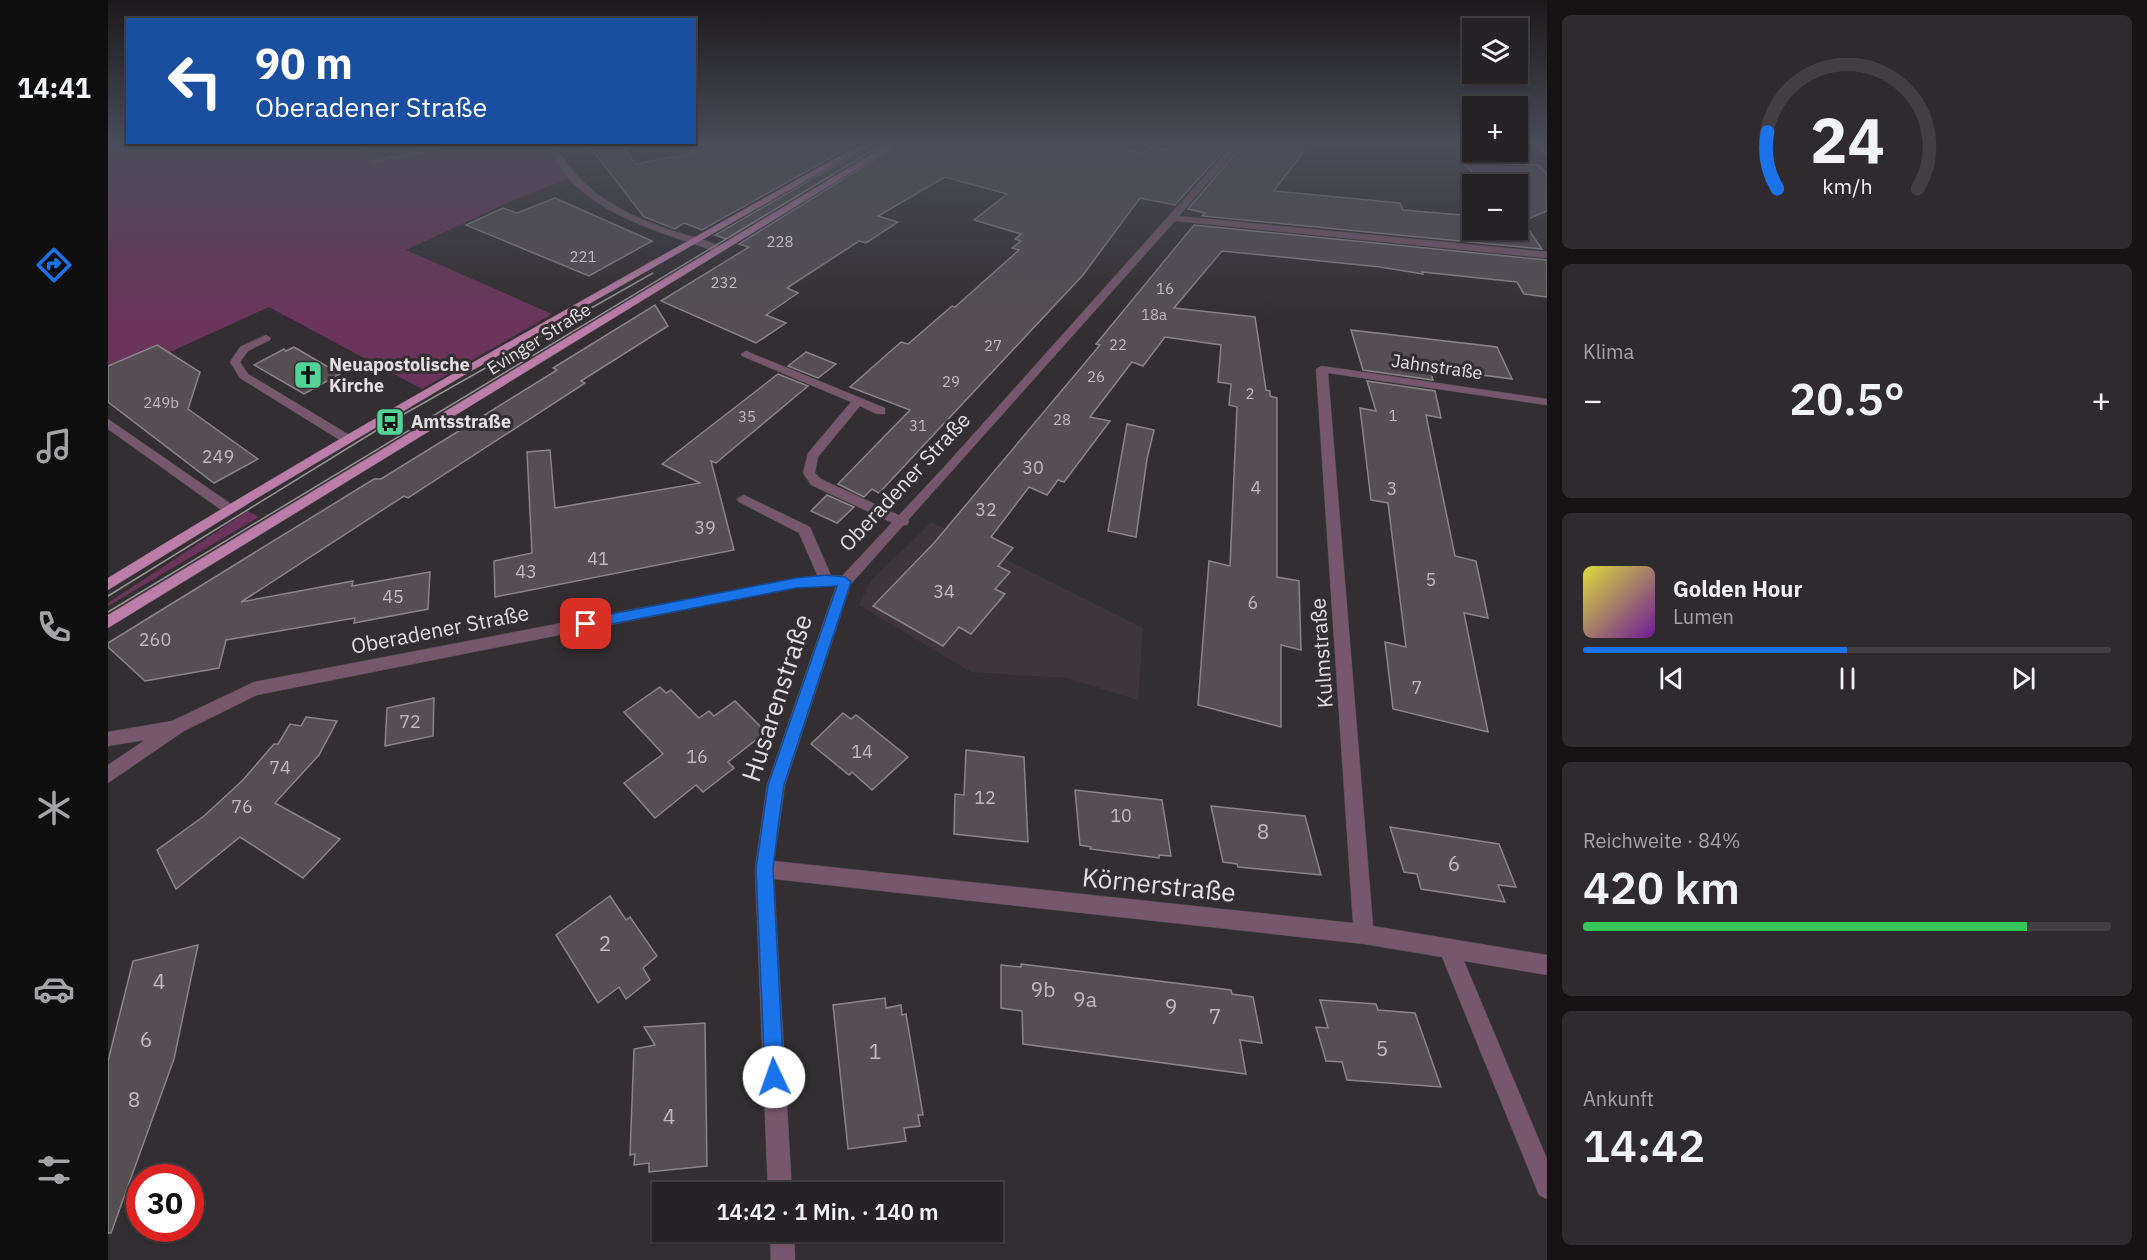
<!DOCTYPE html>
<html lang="de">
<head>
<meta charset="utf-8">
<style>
  body { margin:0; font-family:"IBM Plex Sans",sans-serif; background:#2e2a2d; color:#f1f3f6; height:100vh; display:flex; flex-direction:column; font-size:22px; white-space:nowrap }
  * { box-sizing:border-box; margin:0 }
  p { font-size:20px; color:#a4a4a7 }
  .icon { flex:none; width:33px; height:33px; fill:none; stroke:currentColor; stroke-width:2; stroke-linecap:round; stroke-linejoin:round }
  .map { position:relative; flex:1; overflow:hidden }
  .details { display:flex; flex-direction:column; gap:15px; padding:15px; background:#151314; width:600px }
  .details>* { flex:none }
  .banner { position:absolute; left:18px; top:18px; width:570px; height:126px; border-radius:0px; box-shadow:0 2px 4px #0004,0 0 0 2px #423f42; background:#1a4fa0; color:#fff; overflow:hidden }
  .fabs { position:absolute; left:1354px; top:18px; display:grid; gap:12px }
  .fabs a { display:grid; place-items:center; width:66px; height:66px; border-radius:0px; background:#262225; box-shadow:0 2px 4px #0004,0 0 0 2px #423f42; font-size:30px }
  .speed { position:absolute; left:18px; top:1164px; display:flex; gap:12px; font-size:30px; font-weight:700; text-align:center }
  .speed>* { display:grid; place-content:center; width:78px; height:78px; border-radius:50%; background:#262225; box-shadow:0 2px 4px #0004,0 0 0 2px #423f42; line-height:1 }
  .speed .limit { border:9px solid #d22; background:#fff; color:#111 }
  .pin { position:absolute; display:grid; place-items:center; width:51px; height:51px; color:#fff; margin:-26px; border-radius:12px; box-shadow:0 3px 9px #0006 }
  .me { position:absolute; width:66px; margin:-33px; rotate:357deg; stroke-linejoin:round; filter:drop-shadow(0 0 4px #0008) }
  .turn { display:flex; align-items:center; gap:21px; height:126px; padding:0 30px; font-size:27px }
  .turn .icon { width:78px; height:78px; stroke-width:2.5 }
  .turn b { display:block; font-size:42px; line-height:51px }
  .big { font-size:45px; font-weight:600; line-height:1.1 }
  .details .widget { flex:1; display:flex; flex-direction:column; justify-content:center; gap:9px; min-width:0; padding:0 21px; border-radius:9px; background:#2e2a2d }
  .details .dial { align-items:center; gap:0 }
  .dial svg { height:156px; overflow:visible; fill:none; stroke:#423f42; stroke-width:7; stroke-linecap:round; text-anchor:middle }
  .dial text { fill:#f1f3f6; stroke:none }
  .song { display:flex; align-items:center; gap:18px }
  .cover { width:72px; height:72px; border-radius:9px; background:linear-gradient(135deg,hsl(60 70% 55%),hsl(280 70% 35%)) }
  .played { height:6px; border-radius:3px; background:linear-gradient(90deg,#1a73e8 50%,#423f42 50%) }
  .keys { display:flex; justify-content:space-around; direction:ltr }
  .heat { display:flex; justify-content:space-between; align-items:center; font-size:33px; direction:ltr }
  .charge { height:9px; border-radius:4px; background:linear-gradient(90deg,#34c759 84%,#423f42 0) }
  .trip { position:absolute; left:544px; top:1182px; width:351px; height:60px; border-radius:0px; background:#262225; box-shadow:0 2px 4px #0004,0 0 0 2px #423f42; font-weight:600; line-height:60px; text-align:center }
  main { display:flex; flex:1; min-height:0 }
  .dock { display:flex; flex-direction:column; width:108px; justify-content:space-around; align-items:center; background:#0f0e0f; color:#a4a4a7 }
  .dock .icon { width:42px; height:42px }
  .dock .active { color:#1a73e8 }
  .dock b { font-size:27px; color:#f1f3f6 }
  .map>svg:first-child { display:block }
  .built { fill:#40353c }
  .green { fill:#6b355b }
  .building { fill:#554f53; stroke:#8b8488; stroke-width:1.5 }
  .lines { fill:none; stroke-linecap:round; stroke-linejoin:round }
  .service-casing { stroke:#4f4a4d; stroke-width:1 }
  .minor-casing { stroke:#4f4a4d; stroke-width:1 }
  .primary-casing { stroke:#4f4a4d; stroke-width:1 }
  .service { fill:#77576d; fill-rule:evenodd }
  .minor { fill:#77576d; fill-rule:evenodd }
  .primary { fill:#bd7da9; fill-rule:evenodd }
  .tram { stroke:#989396; stroke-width:1.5 }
  .route { fill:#1a73e8; stroke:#114b97; stroke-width:1.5 }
  .labels { text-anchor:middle; stroke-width:6; stroke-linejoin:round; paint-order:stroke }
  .far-number-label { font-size:15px; fill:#c0bbbe }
  .far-street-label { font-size:18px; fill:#e3dfe2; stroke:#332e31 }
  .far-poi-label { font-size:18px; font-weight:bold; fill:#e3dfe2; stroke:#332e31; text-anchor:start }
  .number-label { font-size:18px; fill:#c0bbbe }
  .street-label { font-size:21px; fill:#e3dfe2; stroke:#332e31 }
  .near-number-label { font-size:21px; fill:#c0bbbe }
  .near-street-label { font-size:26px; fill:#e3dfe2; stroke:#332e31 }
</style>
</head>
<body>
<main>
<nav class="dock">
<b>14:41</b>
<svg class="icon active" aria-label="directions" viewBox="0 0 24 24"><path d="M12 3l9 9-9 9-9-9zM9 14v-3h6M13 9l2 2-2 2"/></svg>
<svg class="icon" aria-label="music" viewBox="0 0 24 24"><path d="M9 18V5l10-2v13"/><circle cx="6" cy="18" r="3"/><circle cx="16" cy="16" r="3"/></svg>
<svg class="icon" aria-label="phone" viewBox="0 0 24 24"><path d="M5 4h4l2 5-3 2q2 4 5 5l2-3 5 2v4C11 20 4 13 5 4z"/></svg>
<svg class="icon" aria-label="climate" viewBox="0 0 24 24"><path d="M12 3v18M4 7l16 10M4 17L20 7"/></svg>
<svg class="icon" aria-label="car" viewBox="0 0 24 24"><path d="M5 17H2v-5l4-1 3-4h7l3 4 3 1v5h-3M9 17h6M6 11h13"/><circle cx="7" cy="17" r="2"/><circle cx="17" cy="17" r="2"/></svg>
<svg class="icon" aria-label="filters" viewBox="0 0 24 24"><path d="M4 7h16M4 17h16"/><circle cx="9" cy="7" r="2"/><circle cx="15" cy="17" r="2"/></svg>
</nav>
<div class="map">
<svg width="1439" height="1260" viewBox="0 0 1439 1260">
  <rect width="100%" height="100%" fill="#332e31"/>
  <!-- built -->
  <polygon class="built" points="823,522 1035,628 1030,700 959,678 863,672 751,605 763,581"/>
  <!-- green -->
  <g class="green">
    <polygon points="0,142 258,143 255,161 365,143 441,143 464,177 399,203 298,250 444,314 314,389 161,307 0,380"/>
    <polygon points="140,511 151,517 0,606 0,603"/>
  </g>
  <!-- building -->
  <g class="building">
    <polygon points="478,142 510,142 528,164 586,153 578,142 751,142 594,230 576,223 567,229 536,217"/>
    <polygon points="768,142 778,142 618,239 607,235"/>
    <polygon points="795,142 987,142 1035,153 1042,147 1058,150 1067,142 1124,142 1067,205 1032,198 975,275 771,493 764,489 756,497 730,484 802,410 742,387 793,342 800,344 844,306 847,307 911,250 904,248 913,241 907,239 913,234 866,220 899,194 837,177 770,216 790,222 758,243 751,241 679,288 690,293 658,315 678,323 648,343 553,301 641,247 631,244"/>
    <polygon points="1137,142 1203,142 1166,191 1292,203 1295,210 1365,216 1365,230 1410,230 1410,221 1414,221 1410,218 1410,184 1377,184 1354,162 1430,165 1439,174 1439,211 1415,221 1434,249 1094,216 1097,213 1080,209"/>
    <polygon points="447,198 544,241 481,276 358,225 395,208 409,213"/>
    <polygon points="1086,225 1439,260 1439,297 1416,294 1409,282 1314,272 1315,274 1272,267 1114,251 1066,308 1147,317 1158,390 1162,391 1162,396 1169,398 1169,577 1191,581 1193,650 1173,645 1173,727 1090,705 1101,561 1122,566 1129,407 1121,405 1123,384 1110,382 1113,345 1057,337 1035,366 1024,362 982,417 1002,421 956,482 950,480 939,495 921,487 883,537 905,548 890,566 902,572 887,589 897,594 863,634 851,627 835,646 765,606 826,543 992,345 988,344"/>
    <polygon points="547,305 560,326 473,381 477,383 300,498 296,496 133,602 245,581 244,586 322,572 320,609 246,623 247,618 118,640 111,668 37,681 0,647 0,643 266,479 273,479 367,421 449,370 445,368"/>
    <polygon points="1243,330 1389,347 1404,379 1322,368 1325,380 1255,370"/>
    <polygon points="49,345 92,372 80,409 150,459 106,483 0,402 0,366"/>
    <polygon points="186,347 232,374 196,394 146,365 176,349 178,351"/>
    <polygon points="698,352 728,364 710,378 680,366"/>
    <polygon points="670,374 700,386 608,463 603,461 626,550 387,597 386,561 424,553 419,452 442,450 447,508 592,483 554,464"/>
    <polygon points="1259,381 1327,391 1333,418 1318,415 1347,556 1368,561 1380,618 1356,613 1380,732 1285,709 1277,642 1298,647 1280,503 1263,500 1252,408 1268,411"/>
    <polygon points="1019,424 1046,430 1039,459 1028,537 1000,531"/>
    <polygon points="719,495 746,507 729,523 703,511"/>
    <polygon points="552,687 558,693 563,690 591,718 601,711 606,716 627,701 658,732 620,762 626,768 595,792 588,785 547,818 516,783 555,754 516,712"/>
    <polygon points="326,698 325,736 277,746 279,708"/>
    <polygon points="735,713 743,719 748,715 800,757 764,790 744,772 741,775 703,744"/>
    <polygon points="198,717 229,721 211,755 167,803 232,839 195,878 132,837 68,889 49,850 96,816 134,781 166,744 170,744 182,724 193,726"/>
    <polygon points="858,750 916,757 920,842 846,834 847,794 856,795"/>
    <polygon points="967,790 1054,800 1063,856 1051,855 1051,858 982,849 983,847 972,845"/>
    <polygon points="1103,806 1197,816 1213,875 1130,867 1129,864 1115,862"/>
    <polygon points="1282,827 1391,844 1408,887 1390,885 1397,902 1313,889 1309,874 1296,872"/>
    <polygon points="502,896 518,920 522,917 549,956 535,968 542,980 518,999 511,987 490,1003 448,935"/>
    <polygon points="90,945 66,1059 3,1233 0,1233 0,1061 25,961"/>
    <polygon points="913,964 1123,990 1124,994 1145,997 1154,1043 1132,1040 1138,1074 915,1044 914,1011 893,1008 893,965 913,967"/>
    <polygon points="777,998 778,1008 793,1005 794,1015 798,1014 815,1115 810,1115 812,1126 796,1128 798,1141 740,1149 725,1005"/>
    <polygon points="1212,1000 1268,1004 1270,1010 1307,1013 1333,1087 1239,1080 1234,1062 1218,1061 1208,1027 1220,1028"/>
    <polygon points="597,1023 599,1166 541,1172 541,1163 526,1165 527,1154 522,1155 526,1049 547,1045 536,1027"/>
  </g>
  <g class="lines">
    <!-- service casing -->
    <g class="service-casing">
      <g id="service">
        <polygon points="158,335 163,338 162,340 140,351 132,362 140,374 243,436 243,442 235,442 132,378 122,362 132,347"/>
        <polygon points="638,351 777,408 777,414 769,414 752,406 710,457 707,473 713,479 799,519 801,522 799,525 789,525 703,485 695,473 700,453 743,402 634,356 633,354"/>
        <polygon points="0,419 126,506 128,509 126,512 116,512 0,429"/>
        <polygon points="636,495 702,527 725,580 723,584 713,584 691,533 631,502 629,499"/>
      </g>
    </g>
    <!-- minor casing -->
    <g class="minor-casing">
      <g id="minor">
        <polygon points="350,142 368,142 265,163 261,161"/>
        <path d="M437 142H445C476 195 513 213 569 232 584 237 605 241 617 250L609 252C558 234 498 219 460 178 451 167 444 154 437 142Z"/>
        <polygon points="1127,142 1135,142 1071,216 1439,252 1439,258 1067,221 743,584 677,785 666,861 1245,923 1208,369 1214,366 1439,399 1439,405 1220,373 1265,926 1439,955 1439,975 1356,961 1439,1159 1439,1199 1431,1195 1334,957 1256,944 666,879 684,1192 660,1192 647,869 659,785 728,586 688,588 149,695 76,731 0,783 0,765 37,740 0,746 0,732 64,721 146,682 688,578 718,575 734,576 837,466"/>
        <polygon points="1423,142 1432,142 1439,150 1439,157"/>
        <polygon points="662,1232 686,1232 687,1260 663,1260"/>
      </g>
    </g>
    <!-- primary casing -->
    <g class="primary-casing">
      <g id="primary">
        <path d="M756 142H766L358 374 151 497 0 590V578C248 425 502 285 756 142Z"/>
        <polygon points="783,142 793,142 0,628 0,615"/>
      </g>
    </g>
    <!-- service -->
    <use href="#service" class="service"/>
    <!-- minor -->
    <use href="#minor" class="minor"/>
    <!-- primary -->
    <use href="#primary" class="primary"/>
    <!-- tram -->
    <g class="tram">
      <polyline points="0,596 282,422 545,273"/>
      <polyline points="0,612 779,142"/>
    </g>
  </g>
  <!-- sky -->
  <linearGradient id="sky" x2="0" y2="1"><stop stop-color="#1c191b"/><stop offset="0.45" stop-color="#4a4c5a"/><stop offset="1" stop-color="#4a4c5a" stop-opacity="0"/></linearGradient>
  <rect width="1439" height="319" fill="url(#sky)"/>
  <!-- route -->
  <polygon class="route" points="718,575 737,577 743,582 676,785 670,827 665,869 676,1077 673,1084 666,1087 659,1084 657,1077 648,869 660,785 729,586 688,588 478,629 472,624 478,619 688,578"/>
  <!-- icons -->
  <defs>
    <g id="church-square" transform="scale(1.5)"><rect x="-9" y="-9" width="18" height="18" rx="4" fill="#53d396" stroke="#332e31"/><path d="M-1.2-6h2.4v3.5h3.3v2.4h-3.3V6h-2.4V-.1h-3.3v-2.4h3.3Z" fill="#111"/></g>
    <g id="bus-square" transform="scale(1.5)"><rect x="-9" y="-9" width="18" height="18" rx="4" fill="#53d396" stroke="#332e31"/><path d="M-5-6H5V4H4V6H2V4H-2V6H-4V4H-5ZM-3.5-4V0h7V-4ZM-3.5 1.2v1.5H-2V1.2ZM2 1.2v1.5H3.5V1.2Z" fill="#111"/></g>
  </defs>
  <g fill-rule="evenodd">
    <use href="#church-square" x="200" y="375"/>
    <use href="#bus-square" x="282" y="422"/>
  </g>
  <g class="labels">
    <!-- far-number labels -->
    <g class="far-number-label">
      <text x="672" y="247">228</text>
      <text x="475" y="262">221</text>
      <text x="616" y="288">232</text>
      <text x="1057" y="294">16</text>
      <text x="1046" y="320">18a</text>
      <text x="1010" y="350">22</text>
      <text x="885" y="351">27</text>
      <text x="988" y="382">26</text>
      <text x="843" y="387">29</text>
      <text x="1142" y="399">2</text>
      <text x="53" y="408">249b</text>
      <text x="1285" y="421">1</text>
      <text x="639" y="422">35</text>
      <text x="954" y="425">28</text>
      <text x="810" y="431">31</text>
    </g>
    <!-- far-street labels -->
    <g class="far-street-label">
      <text transform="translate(431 339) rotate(-32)" y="6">Evinger Straße</text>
      <text transform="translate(1329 367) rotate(8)" y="6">Jahnstraße</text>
    </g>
    <!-- far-poi labels -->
    <g class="far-poi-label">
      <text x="221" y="371">Neuapostolische<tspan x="221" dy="21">Kirche</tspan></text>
      <text x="303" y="428">Amtsstraße</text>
    </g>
    <!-- number labels -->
    <g class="number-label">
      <text x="110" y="463">249</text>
      <text x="925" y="474">30</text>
      <text x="1148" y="494">4</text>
      <text x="1284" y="495">3</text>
      <text x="878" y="516">32</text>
      <text x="597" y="534">39</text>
      <text x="490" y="565">41</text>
      <text x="418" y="578">43</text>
      <text x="1323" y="586">5</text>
      <text x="836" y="598">34</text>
      <text x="285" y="603">45</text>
      <text x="1145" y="609">6</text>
      <text x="47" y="646">260</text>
      <text x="1309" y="694">7</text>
      <text x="302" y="728">72</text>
      <text x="754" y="758">14</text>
      <text x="589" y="763">16</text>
      <text x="172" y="774">74</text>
      <text x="877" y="804">12</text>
      <text x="134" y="813">76</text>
      <text x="1013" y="822">10</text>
    </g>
    <!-- street labels -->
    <g class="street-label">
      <text transform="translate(797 482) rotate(-47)" y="7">Oberadener Straße</text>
      <text transform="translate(332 630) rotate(-11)" y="7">Oberadener Straße</text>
      <text transform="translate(1214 653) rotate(-94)" y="7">Kulmstraße</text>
    </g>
    <!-- near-number labels -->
    <g class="near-number-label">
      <text x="1155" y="839">8</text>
      <text x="1346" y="871">6</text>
      <text x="497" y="951">2</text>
      <text x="51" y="989">4</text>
      <text x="935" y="997">9b</text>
      <text x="977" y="1007">9a</text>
      <text x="1063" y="1014">9</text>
      <text x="1107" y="1024">7</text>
      <text x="38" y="1047">6</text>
      <text x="1274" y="1056">5</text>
      <text x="767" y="1059">1</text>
      <text x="26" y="1107">8</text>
      <text x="561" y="1124">4</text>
    </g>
    <!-- near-street labels -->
    <g class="near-street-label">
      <text transform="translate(669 698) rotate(-72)" y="9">Husarenstraße</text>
      <text transform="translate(1051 885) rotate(6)" y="9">Körnerstraße</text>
    </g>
  </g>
</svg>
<div class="fabs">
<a><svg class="icon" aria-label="layers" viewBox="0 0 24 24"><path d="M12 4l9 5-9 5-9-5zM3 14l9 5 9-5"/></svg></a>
<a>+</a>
<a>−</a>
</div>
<div class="speed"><div class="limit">30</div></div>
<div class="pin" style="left:478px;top:624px;background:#d93025"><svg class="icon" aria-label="arrive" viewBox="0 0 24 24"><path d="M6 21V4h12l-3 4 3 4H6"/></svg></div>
<svg class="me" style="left:666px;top:1077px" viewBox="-20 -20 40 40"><circle r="19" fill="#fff"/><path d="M0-13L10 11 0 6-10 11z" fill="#1a73e8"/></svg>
<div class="trip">14:42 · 1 Min. · 140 m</div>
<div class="banner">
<div class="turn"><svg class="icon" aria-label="left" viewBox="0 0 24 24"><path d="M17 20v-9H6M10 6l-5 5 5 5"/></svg><div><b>90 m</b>Oberadener Straße</div></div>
</div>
</div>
<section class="details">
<div class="widget dial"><svg viewBox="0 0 100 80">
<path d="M14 69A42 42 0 1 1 86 69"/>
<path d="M14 69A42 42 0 0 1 9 40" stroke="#1a73e8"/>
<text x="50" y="56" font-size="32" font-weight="700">24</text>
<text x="50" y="72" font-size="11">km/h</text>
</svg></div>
<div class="widget"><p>Klima</p>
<div class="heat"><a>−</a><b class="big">20.5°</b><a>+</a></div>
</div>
<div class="widget">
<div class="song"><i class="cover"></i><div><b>Golden Hour</b><p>Lumen</p></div></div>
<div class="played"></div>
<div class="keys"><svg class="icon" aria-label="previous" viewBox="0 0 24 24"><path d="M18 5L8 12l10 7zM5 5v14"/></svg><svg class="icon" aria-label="pause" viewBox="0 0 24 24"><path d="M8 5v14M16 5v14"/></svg><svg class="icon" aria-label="next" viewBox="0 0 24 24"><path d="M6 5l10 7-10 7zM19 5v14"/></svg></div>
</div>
<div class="widget"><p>Reichweite · 84%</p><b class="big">420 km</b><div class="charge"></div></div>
<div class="widget"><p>Ankunft</p><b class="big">14:42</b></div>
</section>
</main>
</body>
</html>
